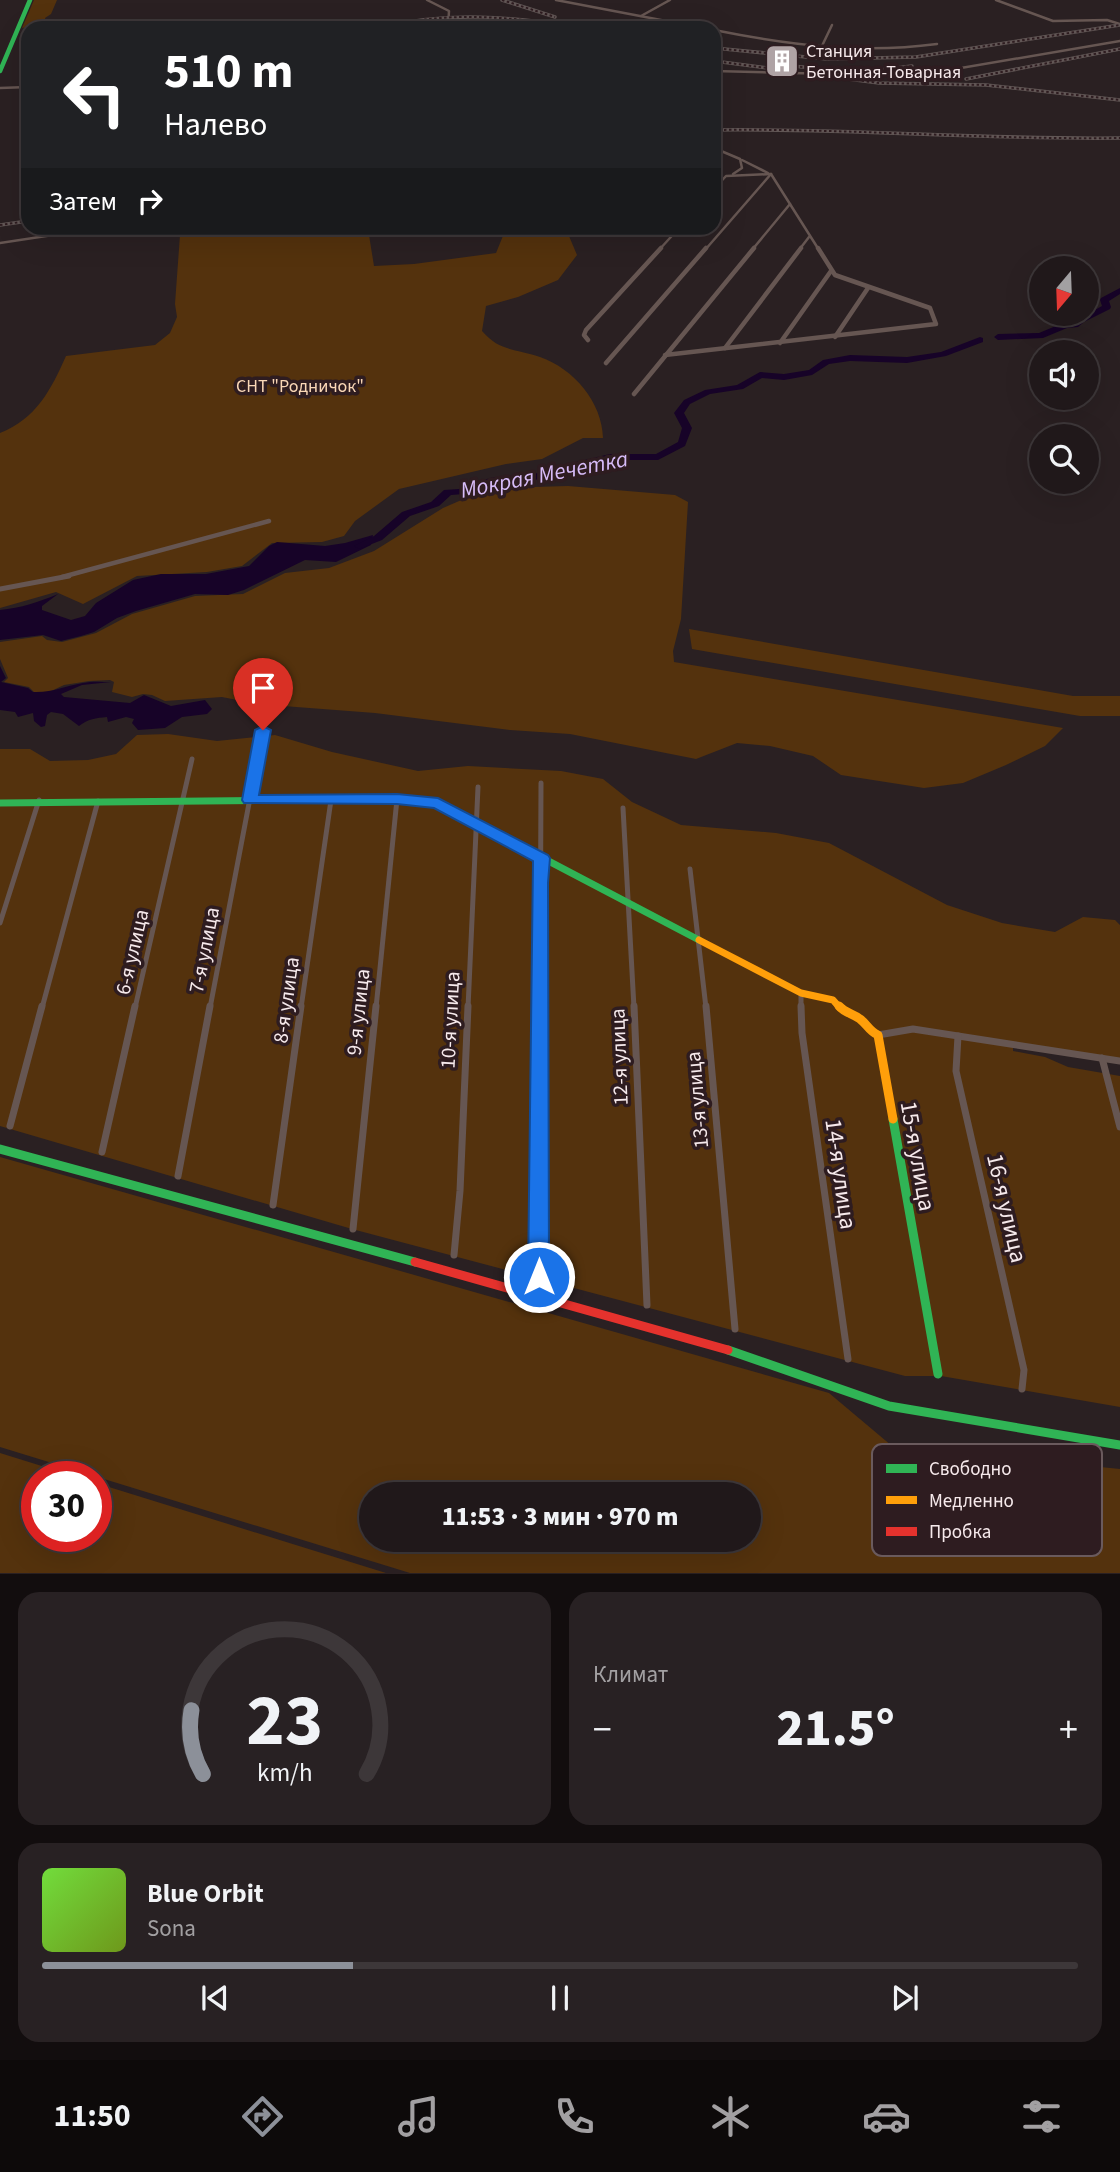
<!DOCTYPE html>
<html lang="ru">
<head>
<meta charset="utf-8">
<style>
  body { margin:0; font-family:"Source Sans 3",sans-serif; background:#282123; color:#f1f3f6; height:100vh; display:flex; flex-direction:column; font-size:26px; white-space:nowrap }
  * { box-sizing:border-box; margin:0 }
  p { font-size:23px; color:#a2a0a2 }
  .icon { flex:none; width:38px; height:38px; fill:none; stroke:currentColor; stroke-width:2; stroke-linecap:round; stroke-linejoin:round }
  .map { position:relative; height:1574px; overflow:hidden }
  .details { display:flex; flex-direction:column; gap:18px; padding:18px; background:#120d0e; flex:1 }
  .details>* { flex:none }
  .top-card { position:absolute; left:21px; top:21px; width:700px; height:214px; border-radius:21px; box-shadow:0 7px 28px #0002,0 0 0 2px #3d3739; background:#202124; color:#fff; overflow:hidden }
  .needle { width:46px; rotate:199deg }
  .buttons { position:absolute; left:1029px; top:256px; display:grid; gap:14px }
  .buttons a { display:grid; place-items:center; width:70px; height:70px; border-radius:50%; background:#20181a; box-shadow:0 7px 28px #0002,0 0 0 2px #3d3739; font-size:35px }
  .speed { position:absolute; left:21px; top:1461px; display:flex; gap:14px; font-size:35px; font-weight:700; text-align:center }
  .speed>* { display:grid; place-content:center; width:91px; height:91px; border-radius:50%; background:#20181a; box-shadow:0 7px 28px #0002,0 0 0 2px #3d3739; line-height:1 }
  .speed .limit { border:10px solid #d22; background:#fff; color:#111 }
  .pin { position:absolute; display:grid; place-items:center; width:60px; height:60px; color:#fff; margin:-72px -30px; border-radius:50% 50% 50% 0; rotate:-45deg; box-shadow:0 0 7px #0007 }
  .pin .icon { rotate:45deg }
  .me { position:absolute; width:77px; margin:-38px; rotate:0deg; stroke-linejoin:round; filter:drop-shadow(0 0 5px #0008) }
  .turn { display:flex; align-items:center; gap:24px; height:147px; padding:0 28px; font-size:32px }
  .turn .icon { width:91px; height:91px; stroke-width:2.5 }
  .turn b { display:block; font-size:49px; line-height:60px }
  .then { display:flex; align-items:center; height:66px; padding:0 28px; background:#0003; gap:14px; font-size:26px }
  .big { font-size:52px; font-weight:800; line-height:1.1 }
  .details .tile { flex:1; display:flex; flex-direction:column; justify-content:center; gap:10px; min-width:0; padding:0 24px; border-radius:21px; background:#282123 }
  .details .dial { align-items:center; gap:0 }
  .dial svg { height:182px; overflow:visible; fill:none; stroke:#3d3739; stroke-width:7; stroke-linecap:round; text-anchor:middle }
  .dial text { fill:#f1f3f6; stroke:none }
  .song { display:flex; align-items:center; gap:21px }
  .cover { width:84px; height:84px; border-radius:10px; background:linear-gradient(135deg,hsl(100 70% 55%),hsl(80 70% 35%)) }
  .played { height:7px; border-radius:4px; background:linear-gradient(90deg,#8c9099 30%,#3d3739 30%) }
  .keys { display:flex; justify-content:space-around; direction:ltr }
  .heat { display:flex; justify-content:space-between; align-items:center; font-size:38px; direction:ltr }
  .details .tiles { flex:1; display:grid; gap:18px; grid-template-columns:1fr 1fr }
  .tile:last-child { grid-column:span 2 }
  .trip { position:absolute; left:359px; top:1482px; width:402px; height:70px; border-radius:35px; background:#20181a; box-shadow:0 7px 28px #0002,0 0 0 2px #3d3739; font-weight:800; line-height:70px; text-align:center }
  .tab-bar { display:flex; height:112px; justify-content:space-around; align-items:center; background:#0d0a0a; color:#a2a0a2 }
  .tab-bar .icon { width:49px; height:49px }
  .tab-bar .selected { color:#8c9099 }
  .tab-bar b { font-size:32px; color:#f1f3f6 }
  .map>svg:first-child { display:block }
  .green { fill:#54320d; fill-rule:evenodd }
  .water { fill:#170328 }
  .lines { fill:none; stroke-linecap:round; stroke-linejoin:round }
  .river { fill:#170328; fill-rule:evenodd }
  .street-far3 { stroke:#665652; stroke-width:2.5 }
  .street-far2 { stroke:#665652; stroke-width:4.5 }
  .street-far1 { stroke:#665652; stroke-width:5 }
  .street { stroke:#665652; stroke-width:7 }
  .fast-far2 { stroke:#30b455; stroke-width:4.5 }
  .fast-far1 { stroke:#30b455; stroke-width:7 }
  .fast { stroke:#30b455; stroke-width:9 }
  .slow-far1 { stroke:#ff9f0a; stroke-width:7 }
  .slow { stroke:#ff9f0a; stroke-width:9 }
  .jam { stroke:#e5322d; stroke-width:9 }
  .rail-casing { stroke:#615655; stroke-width:3.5 }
  .rail { stroke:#2e1c20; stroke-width:2; stroke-dasharray:2.5; stroke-linecap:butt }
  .route { fill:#1a73e8; stroke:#114b97; stroke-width:2 }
  .labels { text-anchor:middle; stroke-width:7; stroke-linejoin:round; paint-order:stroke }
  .far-poi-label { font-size:18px; fill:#f6e9eb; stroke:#2e1c20; text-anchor:start }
  .far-park-label { font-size:18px; fill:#fad7b6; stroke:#2e1c20 }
  .street-label { font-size:21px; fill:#f6e9eb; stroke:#2e1c20 }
  .water-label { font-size:23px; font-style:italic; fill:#d7bcf8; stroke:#2e1c20 }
  .near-street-label { font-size:24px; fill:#f6e9eb; stroke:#2e1c20 }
  .key { fill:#2e1c20; stroke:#6a5a5d; stroke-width:2 }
  .key-label { font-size:19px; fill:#f6e9eb }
</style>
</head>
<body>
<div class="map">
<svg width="1120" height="1574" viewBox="0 0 1120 1574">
  <rect width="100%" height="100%" fill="#2a2022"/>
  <!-- green -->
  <g class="green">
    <polygon points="34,0 57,0 51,14 45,18 47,25 22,28"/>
    <path d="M184 228H378L369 235 374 266 414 264 496 253 505 231 518 228 566 229 577 255 558 280 518 297 486 306 482 331C500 352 515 348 540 357 574 369 602 402 603 438H583L542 459 506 464 399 489 355 521 344 536 322 542 272 543 242 566 207 572 137 576 83 604 56 592 0 608V433C36 419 51 390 66 356L155 345 170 333 177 317 175 304 180 235Z"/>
    <polygon points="568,486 675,495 688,502 681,619 673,651 674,662 1063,728 1045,746 1006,765 963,783 924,788 841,775 813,756 770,746 737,743 696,759 570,734 510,730 375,713 257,704 222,697 165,701 152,695 143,694 132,697 112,692 114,682 110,680 89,681 64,685 49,692 34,692 29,687 4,682 8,678 0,659 0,642 42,636 47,640 62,642 96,633 132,614 195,596 243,594 285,573 329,568 374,551 443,508 473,495 503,488"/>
    <polygon points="689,629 1073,696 1120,696 1120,716 1080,716 692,649"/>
    <polygon points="168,734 217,741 275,735 332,752 418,771 468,766 561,771 603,779 632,802 681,825 776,833 829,843 947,905 1002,923 1055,932 1083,917 1115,920 1120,925 1120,1058 1013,1046 1013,1051 1045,1057 1068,1067 1120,1076 1120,1407 941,1376 905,1376 352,1229 0,1126 0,749 30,749 50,761 88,760 116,754 137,735"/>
    <path d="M0 1157 829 1393 892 1446 1120 1469V1573H410L0 1447ZM749 1494V1540H371V1494Z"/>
    <polygon points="0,1453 77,1477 37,1477 37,1536 96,1536 96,1483 386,1573 0,1573"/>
  </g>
  <!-- water -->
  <g class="water">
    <path d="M373 535 371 545 336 562 305 560 244 590 228 595 195 594 136 611 117 618 94 632 81 636 61 641 43 635 0 640V610C21 608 39 602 58 594L42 606V610L71 620 85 616 96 603 133 580 161 574H206L249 566 269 546 277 542 325 546 345 543Z"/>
    <path d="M0 666 6 678 1 682 28 688 33 692C52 693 65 686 83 683 92 681 102 682 111 682L82 685 61 694 64 697 130 703 144 695 171 706 205 700 212 709 207 714 182 717 165 728 138 730 132 723 134 719 126 717 108 722 107 717C96 718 88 719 79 726L63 714 51 712 47 715 45 726 41 727 34 721 33 713 18 717 15 712 0 710Z"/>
  </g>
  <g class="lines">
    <!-- river -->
    <g class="river">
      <polygon points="1120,288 1120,294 1109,301 1111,307 1110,309 1084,322 1078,327 1067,328 1043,338 998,340 994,337 998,334 1039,333 1063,323 1073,322 1102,306 1100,300 1101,298"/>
      <polygon points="980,337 983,338 983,342 946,356 907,363 850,361 829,364 812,375 784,380 762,378 743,389 710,394 690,404 684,413 692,428 685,446 658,460 610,460 570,469 552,478 492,484 464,494 451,495 439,506 410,516 382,540 359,549 354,546 374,536 402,512 431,502 444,490 459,489 490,478 550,472 564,465 610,454 656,454 678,442 682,428 674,413 684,400 705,390 737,385 760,372 784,374 809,370 823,360 850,355 907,357 941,352"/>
    </g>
    <!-- street-far3 -->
    <g class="street-far3">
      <polyline points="427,0 449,11 448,28"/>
      <polyline points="556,0 703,28"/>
      <polyline points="996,0 1053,21 1107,20 1120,24"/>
      <polyline points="641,16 670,0"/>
      <path d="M714 30C789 45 861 54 937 44"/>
      <polyline points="821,48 832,25"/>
      <polyline points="714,71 914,76 1120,41"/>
      <polyline points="0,88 28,87"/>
      <polyline points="714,148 740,159 742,168 733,174"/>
      <polyline points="742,160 768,173"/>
      <polyline points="771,174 819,250"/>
      <polyline points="714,189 726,176 771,174"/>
      <polyline points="0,243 99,228"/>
      <polyline points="659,250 679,228"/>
      <polyline points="705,250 771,174"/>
      <polyline points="752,250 790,204"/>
      <polyline points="799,250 809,237"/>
    </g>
    <!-- street-far2 -->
    <g class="street-far2">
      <polyline points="835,337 868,288"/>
      <polyline points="588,340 584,335 586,330 661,248"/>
      <polyline points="780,343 831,271"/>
      <polyline points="725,348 801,248"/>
      <polyline points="665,355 936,324 930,308 835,275 818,248"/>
      <polyline points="606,363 706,248"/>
      <polyline points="634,394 754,248"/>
      <polyline points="62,577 269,521"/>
    </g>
    <!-- street-far1 -->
    <g class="street-far1">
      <polyline points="0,589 69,576"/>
      <polyline points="623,808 634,1008"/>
      <polyline points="690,869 706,1008"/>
      <polyline points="0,923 39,800"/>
      <polyline points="801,993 801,1008"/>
      <polyline points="42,1008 98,801"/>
      <polyline points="135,1008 192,759"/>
      <polyline points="210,1008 263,730"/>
      <polyline points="301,1008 331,800"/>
      <polyline points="376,1008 397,799"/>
      <polyline points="468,1008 478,787"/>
      <polyline points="540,1008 541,783"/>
    </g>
    <!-- street -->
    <g class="street">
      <polyline points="634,1006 647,1305"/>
      <polyline points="706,1006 735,1329"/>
      <polyline points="801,1006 802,1033 848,1359"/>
      <polyline points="878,1035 913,1029 1120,1061"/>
      <polyline points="958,1036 956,1071 1024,1370 1022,1389"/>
      <polyline points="1102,1058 1120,1127"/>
      <polyline points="10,1126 42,1006"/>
      <polyline points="102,1152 135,1006"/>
      <polyline points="178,1176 210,1006"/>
      <polyline points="273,1205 301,1006"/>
      <polyline points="353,1229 376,1006"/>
      <polyline points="454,1255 460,1191 468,1006"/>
      <polyline points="539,1277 540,1006"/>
    </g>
    <!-- fast-far2 -->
    <polyline class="fast-far2" points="0,71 30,0"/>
    <!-- fast-far1 -->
    <polyline class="fast-far1" points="0,803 397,799 438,803 699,940"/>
    <!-- fast -->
    <g class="fast">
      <polyline points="893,1119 938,1374"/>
      <polyline points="0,1149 415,1262"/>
      <polyline points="728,1350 889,1406 1120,1445"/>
    </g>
    <!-- slow-far1 -->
    <polyline class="slow-far1" points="699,940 801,993 833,1000 840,1008"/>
    <!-- slow -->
    <path class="slow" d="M839 1006C845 1013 852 1013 860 1019 867 1024 869 1031 878 1035L893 1119"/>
    <!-- jam -->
    <polyline class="jam" points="415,1262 728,1350"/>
    <!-- rail casing -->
    <g class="rail-casing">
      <g id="rail">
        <polyline points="502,0 555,17"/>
        <path d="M380 28C448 10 514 17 583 28"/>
        <polyline points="714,48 827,59 916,57 1120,25"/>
        <polyline points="714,61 790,71"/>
        <polyline points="780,65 861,72 912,66"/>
        <polyline points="832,77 879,83 986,85 1120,100"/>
        <polyline points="966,79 1120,49"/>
        <path d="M714 130C849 128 985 140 1120 138"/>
        <polyline points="0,225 28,221"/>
      </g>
    </g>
    <!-- rail -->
    <use href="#rail" class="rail"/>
  </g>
  <!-- route -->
  <polygon class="route" points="263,726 271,730 259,795 397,794 438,798 548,855 550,858 548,883 549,1277 546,1283 539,1286 531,1283 528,1277 533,861 434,808 397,804 244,803 242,800 255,730"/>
  <!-- icons -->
  <defs>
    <g id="building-square" transform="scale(1.75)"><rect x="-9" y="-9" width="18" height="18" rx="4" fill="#afa3a5" stroke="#2e1c20"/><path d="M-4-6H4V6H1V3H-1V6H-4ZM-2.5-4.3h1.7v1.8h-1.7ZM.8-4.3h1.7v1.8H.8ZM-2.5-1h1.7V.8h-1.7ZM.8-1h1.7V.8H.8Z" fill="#fff"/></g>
  </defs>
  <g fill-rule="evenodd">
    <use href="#building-square" x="782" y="61"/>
  </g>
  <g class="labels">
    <!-- far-poi labels -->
    <g class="far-poi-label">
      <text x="806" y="57">Станция<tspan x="806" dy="21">Бетонная-Товарная</tspan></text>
    </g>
    <!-- far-park labels -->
    <g class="far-park-label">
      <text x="300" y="392">СНТ "Родничок"</text>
    </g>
    <!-- street labels -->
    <g class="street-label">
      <text transform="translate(204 950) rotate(-79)" y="7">7-я улица</text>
      <text transform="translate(132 952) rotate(-77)" y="7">6-я улица</text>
      <text transform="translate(286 1000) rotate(-82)" y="7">8-я улица</text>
      <text transform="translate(358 1012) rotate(-84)" y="7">9-я улица</text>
      <text transform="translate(450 1020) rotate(-87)" y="7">10-я улица</text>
      <text transform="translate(619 1057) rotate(-92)" y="7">12-я улица</text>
      <text transform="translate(697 1100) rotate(-95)" y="7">13-я улица</text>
    </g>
    <!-- water labels -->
    <g class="water-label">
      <text transform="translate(544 474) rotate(-11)" y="8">Мокрая Мечетка</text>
    </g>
    <!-- near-street labels -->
    <g class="near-street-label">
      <text transform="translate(918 1156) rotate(80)" y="8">15-я улица</text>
      <text transform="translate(841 1174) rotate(82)" y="8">14-я улица</text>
      <text transform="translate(1007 1208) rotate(77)" y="8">16-я улица</text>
    </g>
  </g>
  <!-- legend -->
  <rect x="872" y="1444" width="230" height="112" rx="10" class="key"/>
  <rect x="886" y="1464" width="31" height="9" fill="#30b455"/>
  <rect x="886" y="1496" width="31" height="8" fill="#ff9f0a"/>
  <rect x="886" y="1527" width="31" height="9" fill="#e5322d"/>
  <g class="key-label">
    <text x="929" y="1475">Свободно</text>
    <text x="929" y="1507">Медленно</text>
    <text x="929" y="1538">Пробка</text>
  </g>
</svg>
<div class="buttons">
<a><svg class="needle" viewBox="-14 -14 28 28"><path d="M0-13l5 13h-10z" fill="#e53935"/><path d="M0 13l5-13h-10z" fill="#a2a0a2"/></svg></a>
<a><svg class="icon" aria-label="sound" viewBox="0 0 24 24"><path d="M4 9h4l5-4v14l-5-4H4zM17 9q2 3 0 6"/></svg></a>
<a><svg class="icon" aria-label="search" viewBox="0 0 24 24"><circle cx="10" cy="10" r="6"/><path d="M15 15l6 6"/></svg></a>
</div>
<div class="speed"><div class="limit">30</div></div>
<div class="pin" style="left:263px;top:730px;background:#d93025"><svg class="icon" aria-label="arrive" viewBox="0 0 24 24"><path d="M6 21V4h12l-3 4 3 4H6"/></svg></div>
<svg class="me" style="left:539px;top:1277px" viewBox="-20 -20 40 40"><circle r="17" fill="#1a73e8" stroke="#fff" stroke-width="3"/><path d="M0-11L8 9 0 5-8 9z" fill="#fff"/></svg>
<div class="trip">11:53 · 3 мин · 970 m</div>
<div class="top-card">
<div class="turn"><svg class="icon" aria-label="left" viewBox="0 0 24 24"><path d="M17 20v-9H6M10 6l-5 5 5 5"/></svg><div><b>510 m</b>Налево</div></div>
<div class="then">Затем<svg class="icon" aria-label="right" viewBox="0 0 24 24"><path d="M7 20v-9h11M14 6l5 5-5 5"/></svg></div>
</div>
</div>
<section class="details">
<div class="tiles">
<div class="tile dial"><svg viewBox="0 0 100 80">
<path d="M14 69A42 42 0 1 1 86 69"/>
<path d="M14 69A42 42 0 0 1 9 41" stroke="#8c9099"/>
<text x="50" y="56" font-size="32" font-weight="700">23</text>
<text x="50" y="72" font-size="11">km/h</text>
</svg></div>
<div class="tile"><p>Климат</p>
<div class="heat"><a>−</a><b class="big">21.5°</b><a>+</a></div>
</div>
<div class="tile">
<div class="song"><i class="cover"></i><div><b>Blue Orbit</b><p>Sona</p></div></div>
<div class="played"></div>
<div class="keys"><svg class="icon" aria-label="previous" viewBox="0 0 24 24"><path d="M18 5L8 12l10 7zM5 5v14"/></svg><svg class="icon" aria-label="pause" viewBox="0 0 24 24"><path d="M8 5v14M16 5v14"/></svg><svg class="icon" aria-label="next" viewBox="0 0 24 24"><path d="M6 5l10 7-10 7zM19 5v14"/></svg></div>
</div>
</div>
</section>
<nav class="tab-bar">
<b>11:50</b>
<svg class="icon selected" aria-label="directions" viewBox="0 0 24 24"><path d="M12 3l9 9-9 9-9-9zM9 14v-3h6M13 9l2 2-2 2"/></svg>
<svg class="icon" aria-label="music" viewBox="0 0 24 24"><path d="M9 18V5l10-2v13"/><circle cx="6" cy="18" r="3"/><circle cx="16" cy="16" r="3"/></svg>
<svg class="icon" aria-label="phone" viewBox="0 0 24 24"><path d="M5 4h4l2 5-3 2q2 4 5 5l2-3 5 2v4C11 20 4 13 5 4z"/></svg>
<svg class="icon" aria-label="climate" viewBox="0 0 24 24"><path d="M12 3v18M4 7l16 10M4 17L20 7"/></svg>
<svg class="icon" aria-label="car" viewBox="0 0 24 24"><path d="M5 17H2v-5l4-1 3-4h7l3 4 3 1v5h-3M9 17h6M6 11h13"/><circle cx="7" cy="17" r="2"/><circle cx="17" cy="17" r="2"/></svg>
<svg class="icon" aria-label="filters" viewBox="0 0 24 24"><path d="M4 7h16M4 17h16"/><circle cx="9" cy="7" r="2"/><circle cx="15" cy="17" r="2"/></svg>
</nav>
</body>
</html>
